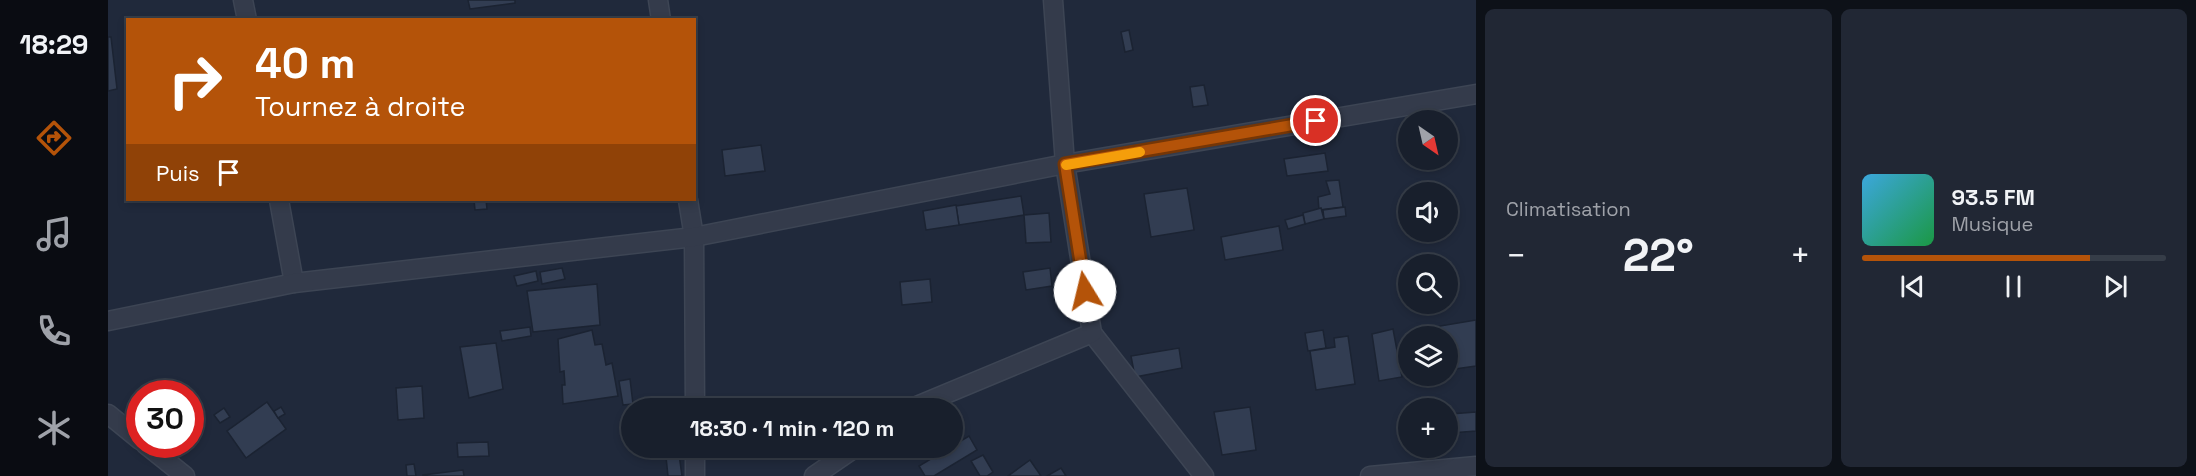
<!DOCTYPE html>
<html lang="fr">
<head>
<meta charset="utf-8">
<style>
  body { margin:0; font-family:"Space Grotesk",sans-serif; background:#212734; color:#f1f3f6; height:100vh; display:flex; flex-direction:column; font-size:22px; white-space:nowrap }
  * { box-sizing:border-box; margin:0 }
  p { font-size:20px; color:#9fa2a9 }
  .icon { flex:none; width:33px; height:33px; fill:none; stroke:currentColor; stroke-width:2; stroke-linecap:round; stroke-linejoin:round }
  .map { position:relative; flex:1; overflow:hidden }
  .side { display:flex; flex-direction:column; gap:9px; padding:9px; background:#0d1118; width:720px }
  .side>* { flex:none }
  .guide { position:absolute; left:18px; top:18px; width:570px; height:183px; border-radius:0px; box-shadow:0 3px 9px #0003,0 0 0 2px #363d48; background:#b45309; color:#fff; overflow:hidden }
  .needle { width:39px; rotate:146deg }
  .buttons { position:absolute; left:1290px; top:110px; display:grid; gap:12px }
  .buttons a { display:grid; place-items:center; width:60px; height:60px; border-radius:50%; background:#181f2c; box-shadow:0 3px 9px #0003,0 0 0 2px #363d48; font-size:30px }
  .speed { position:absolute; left:18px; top:380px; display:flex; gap:12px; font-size:30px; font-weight:700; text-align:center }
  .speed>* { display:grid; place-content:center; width:78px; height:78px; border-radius:50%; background:#181f2c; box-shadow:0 3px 9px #0003,0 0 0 2px #363d48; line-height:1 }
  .speed .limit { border:9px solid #d22; background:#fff; color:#111 }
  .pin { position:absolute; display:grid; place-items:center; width:51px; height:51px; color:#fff; margin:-26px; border:3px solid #fff; border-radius:50%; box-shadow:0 2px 6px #0007 }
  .me { position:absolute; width:66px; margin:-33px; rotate:351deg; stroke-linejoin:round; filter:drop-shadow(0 0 4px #0008) }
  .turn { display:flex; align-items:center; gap:21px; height:126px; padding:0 30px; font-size:27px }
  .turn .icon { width:78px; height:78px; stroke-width:2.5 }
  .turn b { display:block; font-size:42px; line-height:51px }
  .then { display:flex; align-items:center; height:57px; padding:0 30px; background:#0003; gap:12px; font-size:22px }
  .big { font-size:45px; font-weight:800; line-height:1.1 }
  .side .card { flex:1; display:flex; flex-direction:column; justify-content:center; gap:9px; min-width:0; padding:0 21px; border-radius:9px; background:#212734 }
  .song { display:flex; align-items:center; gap:18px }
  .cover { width:72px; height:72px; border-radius:9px; background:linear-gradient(135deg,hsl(200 70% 55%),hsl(140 70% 35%)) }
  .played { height:6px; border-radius:3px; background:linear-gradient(90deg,#b45309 75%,#363d48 75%) }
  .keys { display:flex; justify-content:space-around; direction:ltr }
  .heat { display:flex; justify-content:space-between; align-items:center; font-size:33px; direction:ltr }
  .side .tiles { flex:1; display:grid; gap:9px; grid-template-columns:repeat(2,1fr) }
  .trip { position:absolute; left:513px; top:398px; width:342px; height:60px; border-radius:30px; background:#181f2c; box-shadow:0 3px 9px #0003,0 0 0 2px #363d48; font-weight:800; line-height:60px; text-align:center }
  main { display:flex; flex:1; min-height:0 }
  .tab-bar { display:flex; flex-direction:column; width:108px; justify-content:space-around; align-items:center; background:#0a0c12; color:#9fa2a9 }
  .tab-bar .icon { width:42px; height:42px }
  .tab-bar .current { color:#b45309 }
  .tab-bar b { font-size:27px; color:#f1f3f6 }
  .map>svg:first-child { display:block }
  .building { fill:#323d52; stroke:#1b2332; stroke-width:1.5 }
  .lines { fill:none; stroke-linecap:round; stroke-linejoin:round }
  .minor-casing { stroke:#3d4554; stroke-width:21 }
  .minor { stroke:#343b4b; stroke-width:18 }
  .route-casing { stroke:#753606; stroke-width:15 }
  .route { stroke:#b45309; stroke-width:10 }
  .slow { stroke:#f59e0b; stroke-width:10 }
</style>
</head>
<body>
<main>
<nav class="tab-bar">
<b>18:29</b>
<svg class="icon current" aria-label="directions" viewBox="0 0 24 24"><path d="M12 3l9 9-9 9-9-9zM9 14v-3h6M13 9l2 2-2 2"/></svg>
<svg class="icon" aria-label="music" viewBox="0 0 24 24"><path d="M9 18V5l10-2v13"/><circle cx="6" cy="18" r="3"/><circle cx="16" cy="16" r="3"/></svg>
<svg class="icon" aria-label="phone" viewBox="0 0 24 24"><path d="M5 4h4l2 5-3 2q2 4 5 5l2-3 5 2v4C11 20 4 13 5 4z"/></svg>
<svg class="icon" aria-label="climate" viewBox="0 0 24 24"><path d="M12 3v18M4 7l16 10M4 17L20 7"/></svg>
</nav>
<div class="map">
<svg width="1368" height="476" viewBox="0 0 1368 476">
  <rect width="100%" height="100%" fill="#20293b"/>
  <!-- building -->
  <g class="building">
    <polygon points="360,0 407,0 407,3 362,9"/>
    <polygon points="1021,30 1025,50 1017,52 1013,32"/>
    <polygon points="0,37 3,37 9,89 0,91"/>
    <polygon points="1096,85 1100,105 1085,107 1082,87"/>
    <polygon points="653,145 657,171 617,176 614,150"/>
    <polygon points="1217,153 1220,171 1179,176 1176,159"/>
    <polygon points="1231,180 1235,207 1211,210 1210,197 1222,194 1218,181"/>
    <polygon points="1079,188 1086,230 1043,237 1036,194"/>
    <polygon points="913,196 916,215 851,225 848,206"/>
    <polygon points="366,200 378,200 379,209 367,210"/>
    <polygon points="848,205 851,225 818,230 815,211"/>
    <polygon points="1237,207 1238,216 1216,219 1215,210"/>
    <polygon points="1213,208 1216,219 1197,224 1195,213"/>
    <polygon points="941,213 943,242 918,243 916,215"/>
    <polygon points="1195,215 1197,224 1180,229 1177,220"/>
    <polygon points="1171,226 1175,250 1117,260 1113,237"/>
    <polygon points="454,268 457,279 434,284 432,272"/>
    <polygon points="942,268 944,286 918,290 915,272"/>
    <polygon points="428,271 430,281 409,286 406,276"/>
    <polygon points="822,279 824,302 794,305 792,282"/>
    <polygon points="489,284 492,325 425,332 419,291"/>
    <polygon points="1368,320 1368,366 1340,370 1340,336 1334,336 1332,326"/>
    <polygon points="422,327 423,336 394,341 392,331"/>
    <polygon points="1285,329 1294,377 1271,381 1264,334"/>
    <polygon points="484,330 487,345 494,344 498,365 504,363 510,396 455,404 454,385 457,385 456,371 452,372 450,339"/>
    <polygon points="1215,330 1218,348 1200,351 1197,333"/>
    <polygon points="1240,336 1247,384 1208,390 1202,351 1227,347 1226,338"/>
    <polygon points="388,343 395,389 361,398 352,347"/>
    <polygon points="1071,348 1074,368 1027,377 1023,356"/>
    <polygon points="522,379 525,404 515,405 511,381"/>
    <polygon points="314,386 316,418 290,420 288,388"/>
    <polygon points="159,402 178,429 138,458 119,431"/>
    <polygon points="173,407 177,414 170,418 166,411"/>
    <polygon points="1142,407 1148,450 1114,455 1106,412"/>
    <polygon points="116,408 122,417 112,423 106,415"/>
    <polygon points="1368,412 1368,431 1343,433 1342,414"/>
    <polygon points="524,422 524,433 516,434 515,423"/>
    <polygon points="861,436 869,450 826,476 817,476 811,466"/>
    <polygon points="380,442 381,456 350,457 349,443"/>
    <polygon points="557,447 570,447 574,476 560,476"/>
    <polygon points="875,455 885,472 879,476 872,476 863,461"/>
    <polygon points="922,460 933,476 900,476"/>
    <polygon points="306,464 308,476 299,476 298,465"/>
    <polygon points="953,468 958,476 939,476"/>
    <polygon points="355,470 356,476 315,476 315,475"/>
  </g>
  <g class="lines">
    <!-- minor casing -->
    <g class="minor-casing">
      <g id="minor">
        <polyline points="135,0 139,20"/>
        <polyline points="550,0 553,20"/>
        <polyline points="945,0 957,164 984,333 1096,476"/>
        <polyline points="171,200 186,283"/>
        <polyline points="580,200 586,237 587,408"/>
        <polyline points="0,321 186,283 586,237 957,164 1368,94"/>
        <polyline points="804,408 984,333"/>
        <polyline points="0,414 32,440"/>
        <polyline points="37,444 77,476"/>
        <polyline points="587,447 587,476"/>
        <polyline points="706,476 748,447"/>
        <polyline points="1262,476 1368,466"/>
      </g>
    </g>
    <!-- minor -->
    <use href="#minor" class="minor"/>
  </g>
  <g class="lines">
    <!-- route casing -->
    <g class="route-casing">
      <polyline id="route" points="977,291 957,164 1208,121"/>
    </g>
    <!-- route -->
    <use href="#route" class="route"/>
    <!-- slow -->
    <polyline class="slow" points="958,165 1032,152"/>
  </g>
</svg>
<div class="buttons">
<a><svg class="needle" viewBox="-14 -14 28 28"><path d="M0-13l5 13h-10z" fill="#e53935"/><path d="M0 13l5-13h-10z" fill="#9fa2a9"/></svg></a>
<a><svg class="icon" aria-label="sound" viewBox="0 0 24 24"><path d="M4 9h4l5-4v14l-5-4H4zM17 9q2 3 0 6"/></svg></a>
<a><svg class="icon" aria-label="search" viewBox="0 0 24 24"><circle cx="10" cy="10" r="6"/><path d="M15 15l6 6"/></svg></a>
<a><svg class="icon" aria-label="layers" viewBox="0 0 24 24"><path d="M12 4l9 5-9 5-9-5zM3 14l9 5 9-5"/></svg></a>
<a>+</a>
</div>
<div class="speed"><div class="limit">30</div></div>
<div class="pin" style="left:1208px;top:121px;background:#d93025"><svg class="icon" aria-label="arrive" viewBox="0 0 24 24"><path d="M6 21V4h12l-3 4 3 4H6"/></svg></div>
<svg class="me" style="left:977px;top:291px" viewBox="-20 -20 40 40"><circle r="19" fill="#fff"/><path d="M0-13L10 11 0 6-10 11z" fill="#b45309"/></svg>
<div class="trip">18:30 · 1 min · 120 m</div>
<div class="guide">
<div class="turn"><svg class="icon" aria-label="right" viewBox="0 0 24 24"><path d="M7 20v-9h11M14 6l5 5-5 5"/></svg><div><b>40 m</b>Tournez à droite</div></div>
<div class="then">Puis<svg class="icon" aria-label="arrive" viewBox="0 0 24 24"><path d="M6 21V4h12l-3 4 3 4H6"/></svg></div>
</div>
</div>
<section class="side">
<div class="tiles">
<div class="card"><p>Climatisation</p>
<div class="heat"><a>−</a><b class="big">22°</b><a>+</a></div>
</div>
<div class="card">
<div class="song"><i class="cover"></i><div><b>93.5 FM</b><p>Musique</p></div></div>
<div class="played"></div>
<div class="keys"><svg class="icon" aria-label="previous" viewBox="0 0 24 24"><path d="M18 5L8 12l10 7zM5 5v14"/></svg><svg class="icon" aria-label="pause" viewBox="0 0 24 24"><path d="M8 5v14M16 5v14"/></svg><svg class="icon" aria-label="next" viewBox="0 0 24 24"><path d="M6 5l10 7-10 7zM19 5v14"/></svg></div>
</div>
</div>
</section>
</main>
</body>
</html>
